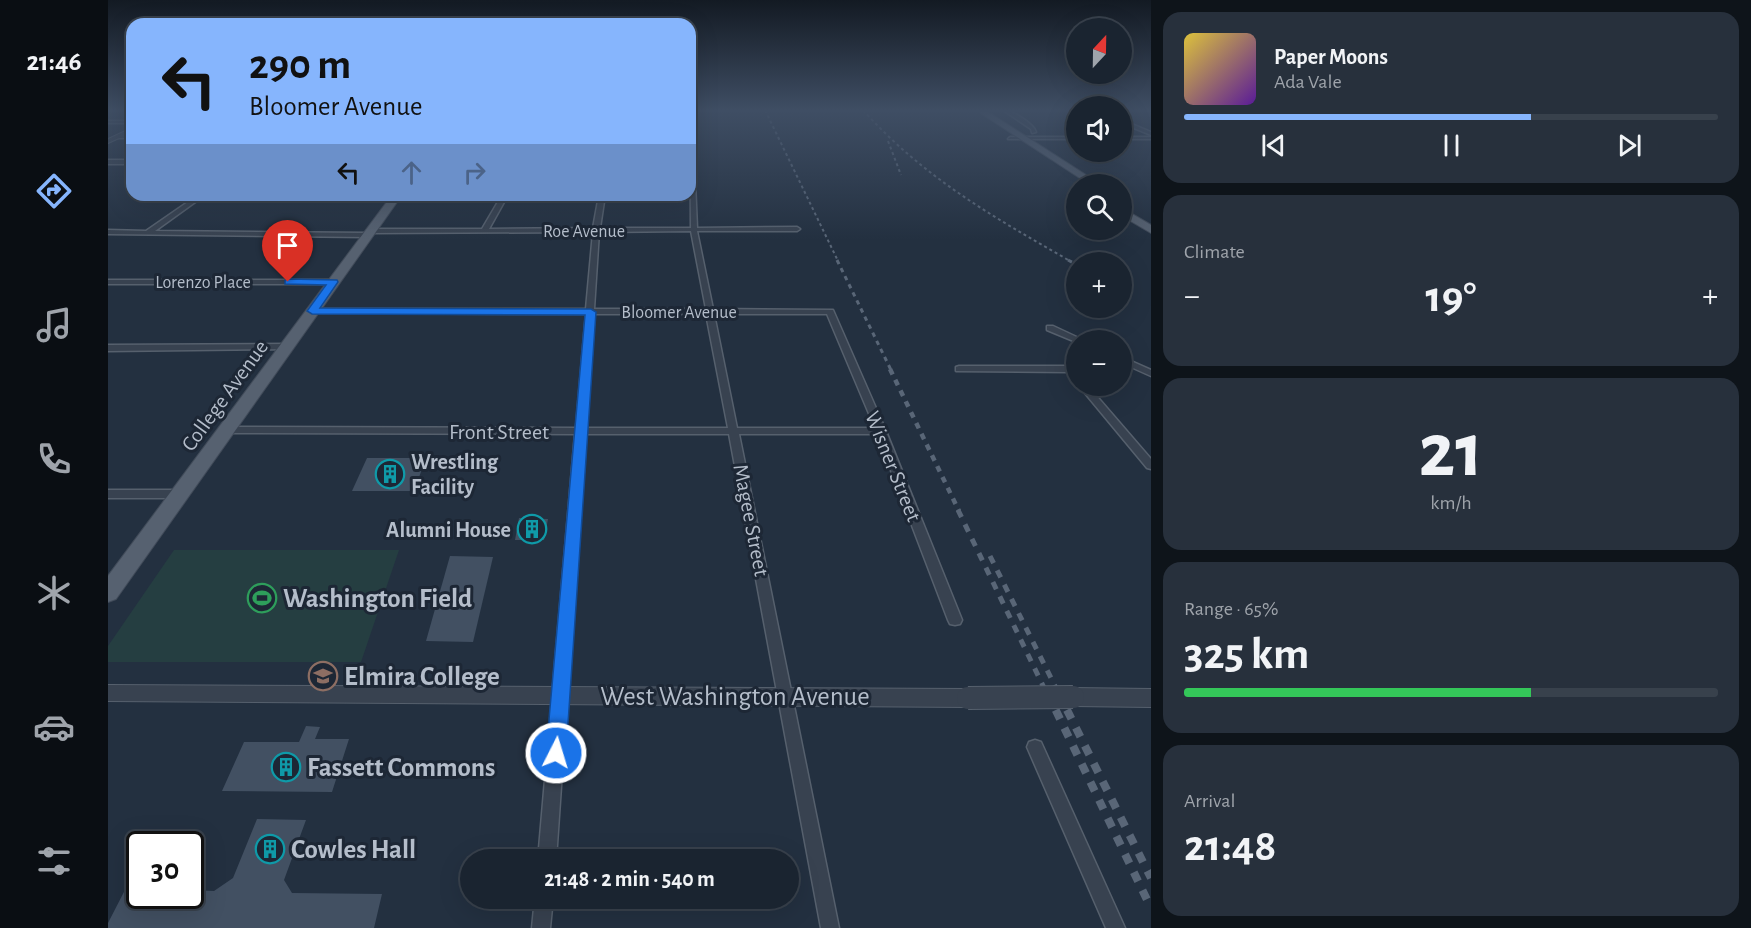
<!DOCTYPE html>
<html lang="en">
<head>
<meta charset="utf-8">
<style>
  body { margin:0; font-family:"Alegreya Sans",sans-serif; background:#27303c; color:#f1f3f6; height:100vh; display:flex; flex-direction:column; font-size:22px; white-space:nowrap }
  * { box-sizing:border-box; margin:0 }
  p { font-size:20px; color:#9fa4ab }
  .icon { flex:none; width:33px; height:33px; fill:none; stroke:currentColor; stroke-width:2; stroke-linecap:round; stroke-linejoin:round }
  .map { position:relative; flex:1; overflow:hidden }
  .panel { display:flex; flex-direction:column; gap:12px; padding:12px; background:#0e141a; width:600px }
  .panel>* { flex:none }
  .banner { position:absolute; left:18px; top:18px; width:570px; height:183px; border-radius:18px; box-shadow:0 6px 24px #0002,0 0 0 2px #38414c; background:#86b5fd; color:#111; overflow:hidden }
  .needle { width:39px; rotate:22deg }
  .controls { position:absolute; left:958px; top:18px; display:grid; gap:12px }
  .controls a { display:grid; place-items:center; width:66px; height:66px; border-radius:50%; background:#1a2430; box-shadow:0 6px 24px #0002,0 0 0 2px #38414c; font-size:30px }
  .speed { position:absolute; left:18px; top:831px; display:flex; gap:12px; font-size:30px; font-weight:700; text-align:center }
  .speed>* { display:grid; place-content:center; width:78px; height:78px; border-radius:50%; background:#1a2430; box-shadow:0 6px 24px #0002,0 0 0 2px #38414c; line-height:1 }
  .speed .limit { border:3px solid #111; border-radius:9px; background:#fff; color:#111 }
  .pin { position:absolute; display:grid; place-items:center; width:51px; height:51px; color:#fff; margin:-62px -26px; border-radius:50% 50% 50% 0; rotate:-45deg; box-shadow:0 0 6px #0007 }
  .pin .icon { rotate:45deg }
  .me { position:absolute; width:66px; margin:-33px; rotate:5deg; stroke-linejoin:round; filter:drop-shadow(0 0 4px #0008) }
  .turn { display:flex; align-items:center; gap:21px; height:126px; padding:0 24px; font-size:27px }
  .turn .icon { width:78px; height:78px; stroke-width:2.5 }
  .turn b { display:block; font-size:42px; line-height:51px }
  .lanes { display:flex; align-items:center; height:57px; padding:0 24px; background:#0003; justify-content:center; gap:30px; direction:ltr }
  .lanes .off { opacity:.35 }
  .big { font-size:45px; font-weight:700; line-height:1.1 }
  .panel .card { flex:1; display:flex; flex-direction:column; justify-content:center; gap:9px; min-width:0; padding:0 21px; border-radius:18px; background:#27303c }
  .panel .dial { align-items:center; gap:0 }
  .dial b { font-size:78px; line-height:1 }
  .song { display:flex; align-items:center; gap:18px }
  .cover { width:72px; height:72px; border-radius:9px; background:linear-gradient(135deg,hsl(50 70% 55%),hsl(270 70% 35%)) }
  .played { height:6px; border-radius:3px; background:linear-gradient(90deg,#86b5fd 65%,#38414c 65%) }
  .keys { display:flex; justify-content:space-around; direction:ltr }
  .heat { display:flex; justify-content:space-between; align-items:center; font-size:33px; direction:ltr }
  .charge { height:9px; border-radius:4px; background:linear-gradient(90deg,#34c759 65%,#38414c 0) }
  .trip { position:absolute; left:352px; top:849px; width:339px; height:60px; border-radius:30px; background:#1a2430; box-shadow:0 6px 24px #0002,0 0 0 2px #38414c; font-weight:700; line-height:60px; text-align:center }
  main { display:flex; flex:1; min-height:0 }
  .menu { display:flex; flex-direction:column; width:108px; justify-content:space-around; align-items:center; background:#0a0e13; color:#9fa4ab }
  .menu .icon { width:42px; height:42px }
  .menu .selected { color:#86b5fd }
  .menu b { font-size:27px; color:#f1f3f6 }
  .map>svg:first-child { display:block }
  .green { fill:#253e41 }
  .building { fill:#425062 }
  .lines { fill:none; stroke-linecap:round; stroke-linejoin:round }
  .minor-casing { stroke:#56606d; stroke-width:3 }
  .tertiary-casing { stroke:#56606d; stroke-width:2 }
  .primary-casing { stroke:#414b59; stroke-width:2 }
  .minor { fill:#384250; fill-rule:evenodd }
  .tertiary { fill:#384250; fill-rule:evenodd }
  .primary { fill:#566170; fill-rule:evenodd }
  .rail-far4 { stroke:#596677; stroke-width:2; stroke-dasharray:3 3; stroke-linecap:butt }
  .rail-far3 { stroke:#596677; stroke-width:3; stroke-dasharray:4.5 4.5; stroke-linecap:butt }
  .rail-far2 { stroke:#596677; stroke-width:4.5; stroke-dasharray:6 6; stroke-linecap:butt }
  .rail-far1 { stroke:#596677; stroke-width:5; stroke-dasharray:8 8; stroke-linecap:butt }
  .rail { stroke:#596677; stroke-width:8; stroke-dasharray:10 10; stroke-linecap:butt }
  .tertiary-bridge-casing { stroke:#56606d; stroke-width:24; stroke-linecap:butt }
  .tertiary-bridge { stroke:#384250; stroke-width:22 }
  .route { fill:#1a73e8; stroke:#114b97; stroke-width:1.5 }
  .labels { text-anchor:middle; stroke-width:6; stroke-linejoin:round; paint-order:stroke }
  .far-street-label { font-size:18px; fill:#b4bdca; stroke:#1d2735 }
  .street-label { font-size:22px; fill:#b4bdca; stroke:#1d2735 }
  .poi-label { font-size:22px; font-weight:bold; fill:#b4bdca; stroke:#1d2735; text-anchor:start }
  .near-poi-label { font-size:27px; font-weight:bold; fill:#b4bdca; stroke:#1d2735; text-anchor:start }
  .near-street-label { font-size:27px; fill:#b4bdca; stroke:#1d2735 }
</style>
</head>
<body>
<main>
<nav class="menu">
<b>21:46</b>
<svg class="icon selected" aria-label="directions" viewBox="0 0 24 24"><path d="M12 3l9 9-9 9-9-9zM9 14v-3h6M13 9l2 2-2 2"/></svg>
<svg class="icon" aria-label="music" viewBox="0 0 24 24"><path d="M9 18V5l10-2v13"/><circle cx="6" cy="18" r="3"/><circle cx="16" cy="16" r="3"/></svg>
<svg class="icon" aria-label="phone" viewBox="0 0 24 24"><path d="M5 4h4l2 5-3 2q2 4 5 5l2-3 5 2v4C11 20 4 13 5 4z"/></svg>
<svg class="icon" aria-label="climate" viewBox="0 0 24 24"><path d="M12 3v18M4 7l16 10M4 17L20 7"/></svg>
<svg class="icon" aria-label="car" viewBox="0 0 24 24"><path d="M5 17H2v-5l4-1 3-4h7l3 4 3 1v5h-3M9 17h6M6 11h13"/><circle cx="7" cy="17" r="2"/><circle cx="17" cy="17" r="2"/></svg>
<svg class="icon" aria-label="filters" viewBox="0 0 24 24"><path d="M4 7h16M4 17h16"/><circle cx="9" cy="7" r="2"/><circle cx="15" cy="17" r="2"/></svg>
</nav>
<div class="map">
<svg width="1043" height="928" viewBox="0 0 1043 928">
  <rect width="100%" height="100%" fill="#233040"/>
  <!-- green -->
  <polygon class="green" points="66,550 291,550 253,662 0,662 0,646"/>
  <!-- building -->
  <g class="building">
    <polygon points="259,458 318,458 306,491 244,491"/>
    <polygon points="411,518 440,519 436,540 407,540"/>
    <polygon points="342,556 385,557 365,642 318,641"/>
    <polygon points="198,726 212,727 207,739 241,739 224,792 114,791 136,742 191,742"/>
    <polygon points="149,819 198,820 176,880 184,893 274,894 266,928 0,928 0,923 18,888 32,889 32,896 82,896 82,890 106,891 125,878"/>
  </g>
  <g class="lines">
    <!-- minor casing -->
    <g class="minor-casing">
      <g id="minor">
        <path d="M582 110H584L589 228 689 227 692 229 689 231H589L605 309 725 310 778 431 854 620 852 624 847 625 842 624 840 620 769 434H631L731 928H713L621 434H477L448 860H430L467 434 118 433 113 430 118 427 468 428 478 314 204 313 200 311 204 309H478L485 232 263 233 260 231 263 229H374L394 195H400L381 229 485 228 491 195H497L492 228H583ZM583 231 598 309H486L491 232ZM485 314H598L620 428H478ZM606 314H719L767 428H629Z"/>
        <path d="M895 110C904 110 926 124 928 132L924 133 923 129Z"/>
        <polygon points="1014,120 1043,132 1043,135 1014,123"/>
        <rect x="0" y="121" width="24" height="2"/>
        <polygon points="9,136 24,136 24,138 7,138"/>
        <polygon points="902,137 969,137 969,139 900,139"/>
        <rect x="1014" y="137" width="29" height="2"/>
        <rect x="0" y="160" width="24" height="4"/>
        <polygon points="90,195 97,195 47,231 260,233 263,235 260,237 0,234 0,230 38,231"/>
        <polygon points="241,195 291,195 292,196 289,198 244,197"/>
        <polygon points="0,280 225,280 229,282 225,284 0,284"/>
        <polygon points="939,326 945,326 975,340 968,342 939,330"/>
        <polygon points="178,344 182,347 181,349 0,351 0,345"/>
        <polygon points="1014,357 1043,370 1043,376 1014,363"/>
        <polygon points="851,366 962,366 969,372 969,380 966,379 960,372 848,371 848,367"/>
        <polygon points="971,386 980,386 1043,459 1043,469 1039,468"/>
        <polygon points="0,490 71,490 77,494 71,498 0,498"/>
        <polygon points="927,740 933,742 1017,928 998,928 919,747 921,742"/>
        <polygon points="427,898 445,898 442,928 424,928"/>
      </g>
    </g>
    <!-- tertiary casing -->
    <g class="tertiary-casing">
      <g id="tertiary">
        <polygon points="24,128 24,132 0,143 0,139"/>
        <polygon points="0,685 860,689 867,692 869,698 867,704 860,707 0,701"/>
        <polygon points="965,688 1043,689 1043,707 965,706 958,703 956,697 958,691"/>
      </g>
    </g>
    <!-- primary casing -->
    <g class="primary-casing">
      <g id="primary">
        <polygon points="868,110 877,110 992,184 981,184"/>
        <polygon points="284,195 294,195 8,599 0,602 0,576"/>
        <polygon points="1014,208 1043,225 1043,233 1014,216"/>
      </g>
    </g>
    <!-- minor -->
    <use href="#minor" class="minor"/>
    <!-- tertiary -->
    <use href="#tertiary" class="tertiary"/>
    <!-- primary -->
    <use href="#primary" class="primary"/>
    <!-- rail-far4 -->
    <g class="rail-far4">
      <polyline points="657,110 730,261"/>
      <path d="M755 110C815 177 885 217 962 261"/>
      <polyline points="780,141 793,175"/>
    </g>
    <!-- rail-far3 -->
    <g class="rail-far3">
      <polyline points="729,260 783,370"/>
      <polyline points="960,260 969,265"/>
    </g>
    <!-- rail-far2 -->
    <polyline class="rail-far2" points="782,369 851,511"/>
    <!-- rail-far1 -->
    <g class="rail-far1">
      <polyline points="850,510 939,694"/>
      <polyline points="882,556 951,694"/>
    </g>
    <!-- rail -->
    <g class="rail">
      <polyline points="939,692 1043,908"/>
      <polyline points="950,692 1043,878"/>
    </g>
    <!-- tertiary-bridge casing -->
    <g class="tertiary-bridge-casing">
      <polyline id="tertiary-bridge" points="860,698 965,697"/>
    </g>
    <!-- tertiary-bridge -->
    <use href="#tertiary-bridge" class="tertiary-bridge"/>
  </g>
  <!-- sky -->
  <linearGradient id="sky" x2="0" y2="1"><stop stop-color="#131a23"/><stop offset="0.46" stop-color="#3f4e64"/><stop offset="1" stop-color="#3f4e64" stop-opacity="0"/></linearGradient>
  <rect width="1043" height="240" fill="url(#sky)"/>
  <!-- route -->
  <polygon class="route" points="180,279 229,280 230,282 212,308 483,309 488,312 458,753 455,760 448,763 441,760 438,753 477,315 204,314 199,311 218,285 177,284 177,280"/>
  <!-- icons -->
  <defs>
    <g id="building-ring" transform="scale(1.5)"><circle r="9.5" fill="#1d2735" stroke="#0f9aa8" stroke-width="1.5"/><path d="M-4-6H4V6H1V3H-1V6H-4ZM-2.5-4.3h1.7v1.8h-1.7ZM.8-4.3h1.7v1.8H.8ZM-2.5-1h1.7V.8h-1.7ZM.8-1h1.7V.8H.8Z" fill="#0f9aa8"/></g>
    <g id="stadium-ring" transform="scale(1.5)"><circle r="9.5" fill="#1d2735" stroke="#2e9e5b" stroke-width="1.5"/><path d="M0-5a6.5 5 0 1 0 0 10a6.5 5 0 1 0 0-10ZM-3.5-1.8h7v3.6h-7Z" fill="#2e9e5b"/></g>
    <g id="university-ring" transform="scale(1.5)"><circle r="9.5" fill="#1d2735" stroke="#8d6e63" stroke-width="1.5"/><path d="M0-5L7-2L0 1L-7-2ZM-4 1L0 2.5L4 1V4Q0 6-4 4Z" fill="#8d6e63"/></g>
  </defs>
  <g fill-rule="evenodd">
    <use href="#building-ring" x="282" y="474"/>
    <use href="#building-ring" x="424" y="529"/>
    <use href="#stadium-ring" x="154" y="598"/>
    <use href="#university-ring" x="215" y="676"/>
    <use href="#building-ring" x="178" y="767"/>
    <use href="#building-ring" x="162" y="849"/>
  </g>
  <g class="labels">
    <!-- far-street labels -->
    <g class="far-street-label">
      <text x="476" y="237">Roe Avenue</text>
      <text x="95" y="288">Lorenzo Place</text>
      <text x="571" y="318">Bloomer Avenue</text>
    </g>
    <!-- street labels -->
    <g class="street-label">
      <text transform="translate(116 395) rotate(-54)" y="8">College Avenue</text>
      <text x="391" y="439">Front Street</text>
      <text transform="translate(786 466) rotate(68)" y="8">Wisner Street</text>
      <text transform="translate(644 520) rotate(79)" y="8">Magee Street</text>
    </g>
    <!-- poi labels -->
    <g class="poi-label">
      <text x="303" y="469">Wrestling<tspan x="303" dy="25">Facility</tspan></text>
      <text x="403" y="537" text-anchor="end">Alumni House</text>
    </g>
    <!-- near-poi labels -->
    <g class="near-poi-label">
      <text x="175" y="607">Washington Field</text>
      <text x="236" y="685">Elmira College</text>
      <text x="199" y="776">Fassett Commons</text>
      <text x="183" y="858">Cowles Hall</text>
    </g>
    <!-- near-street labels -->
    <g class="near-street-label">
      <text x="627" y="705">West Washington Avenue</text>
    </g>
  </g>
</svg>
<div class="controls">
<a><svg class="needle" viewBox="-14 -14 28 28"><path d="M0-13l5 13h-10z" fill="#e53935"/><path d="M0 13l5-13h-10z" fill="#9fa4ab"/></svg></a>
<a><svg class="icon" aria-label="sound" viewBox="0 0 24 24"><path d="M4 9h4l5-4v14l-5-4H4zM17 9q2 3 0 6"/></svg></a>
<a><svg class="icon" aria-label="search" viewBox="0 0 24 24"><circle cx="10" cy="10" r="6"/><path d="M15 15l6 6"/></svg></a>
<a>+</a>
<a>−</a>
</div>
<div class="speed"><div class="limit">30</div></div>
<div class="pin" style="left:180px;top:282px;background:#d93025"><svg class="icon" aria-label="arrive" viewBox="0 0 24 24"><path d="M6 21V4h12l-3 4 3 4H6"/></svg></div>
<svg class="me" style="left:448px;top:753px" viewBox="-20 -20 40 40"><circle r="17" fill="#1a73e8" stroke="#fff" stroke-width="3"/><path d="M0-11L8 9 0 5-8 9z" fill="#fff"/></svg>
<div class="trip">21:48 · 2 min · 540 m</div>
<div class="banner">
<div class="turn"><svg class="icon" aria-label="left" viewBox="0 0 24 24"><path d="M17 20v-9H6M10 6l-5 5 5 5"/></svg><div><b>290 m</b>Bloomer Avenue</div></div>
<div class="lanes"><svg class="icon" aria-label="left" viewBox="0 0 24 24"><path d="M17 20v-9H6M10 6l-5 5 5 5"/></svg><svg class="icon off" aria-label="ahead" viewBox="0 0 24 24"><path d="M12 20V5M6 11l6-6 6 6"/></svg><svg class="icon off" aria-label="right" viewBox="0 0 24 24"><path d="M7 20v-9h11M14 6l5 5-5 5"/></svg></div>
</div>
</div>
<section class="panel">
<div class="card">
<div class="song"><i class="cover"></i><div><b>Paper Moons</b><p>Ada Vale</p></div></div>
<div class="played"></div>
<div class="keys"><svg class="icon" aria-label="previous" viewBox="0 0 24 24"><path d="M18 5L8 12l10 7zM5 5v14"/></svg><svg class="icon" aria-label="pause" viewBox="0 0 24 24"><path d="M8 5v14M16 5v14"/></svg><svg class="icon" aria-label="next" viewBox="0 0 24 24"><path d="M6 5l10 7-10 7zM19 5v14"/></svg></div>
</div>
<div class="card"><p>Climate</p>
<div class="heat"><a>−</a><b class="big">19°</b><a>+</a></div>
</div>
<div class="card dial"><b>21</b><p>km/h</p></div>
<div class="card"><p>Range · 65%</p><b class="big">325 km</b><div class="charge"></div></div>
<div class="card"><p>Arrival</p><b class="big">21:48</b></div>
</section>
</main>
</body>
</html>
